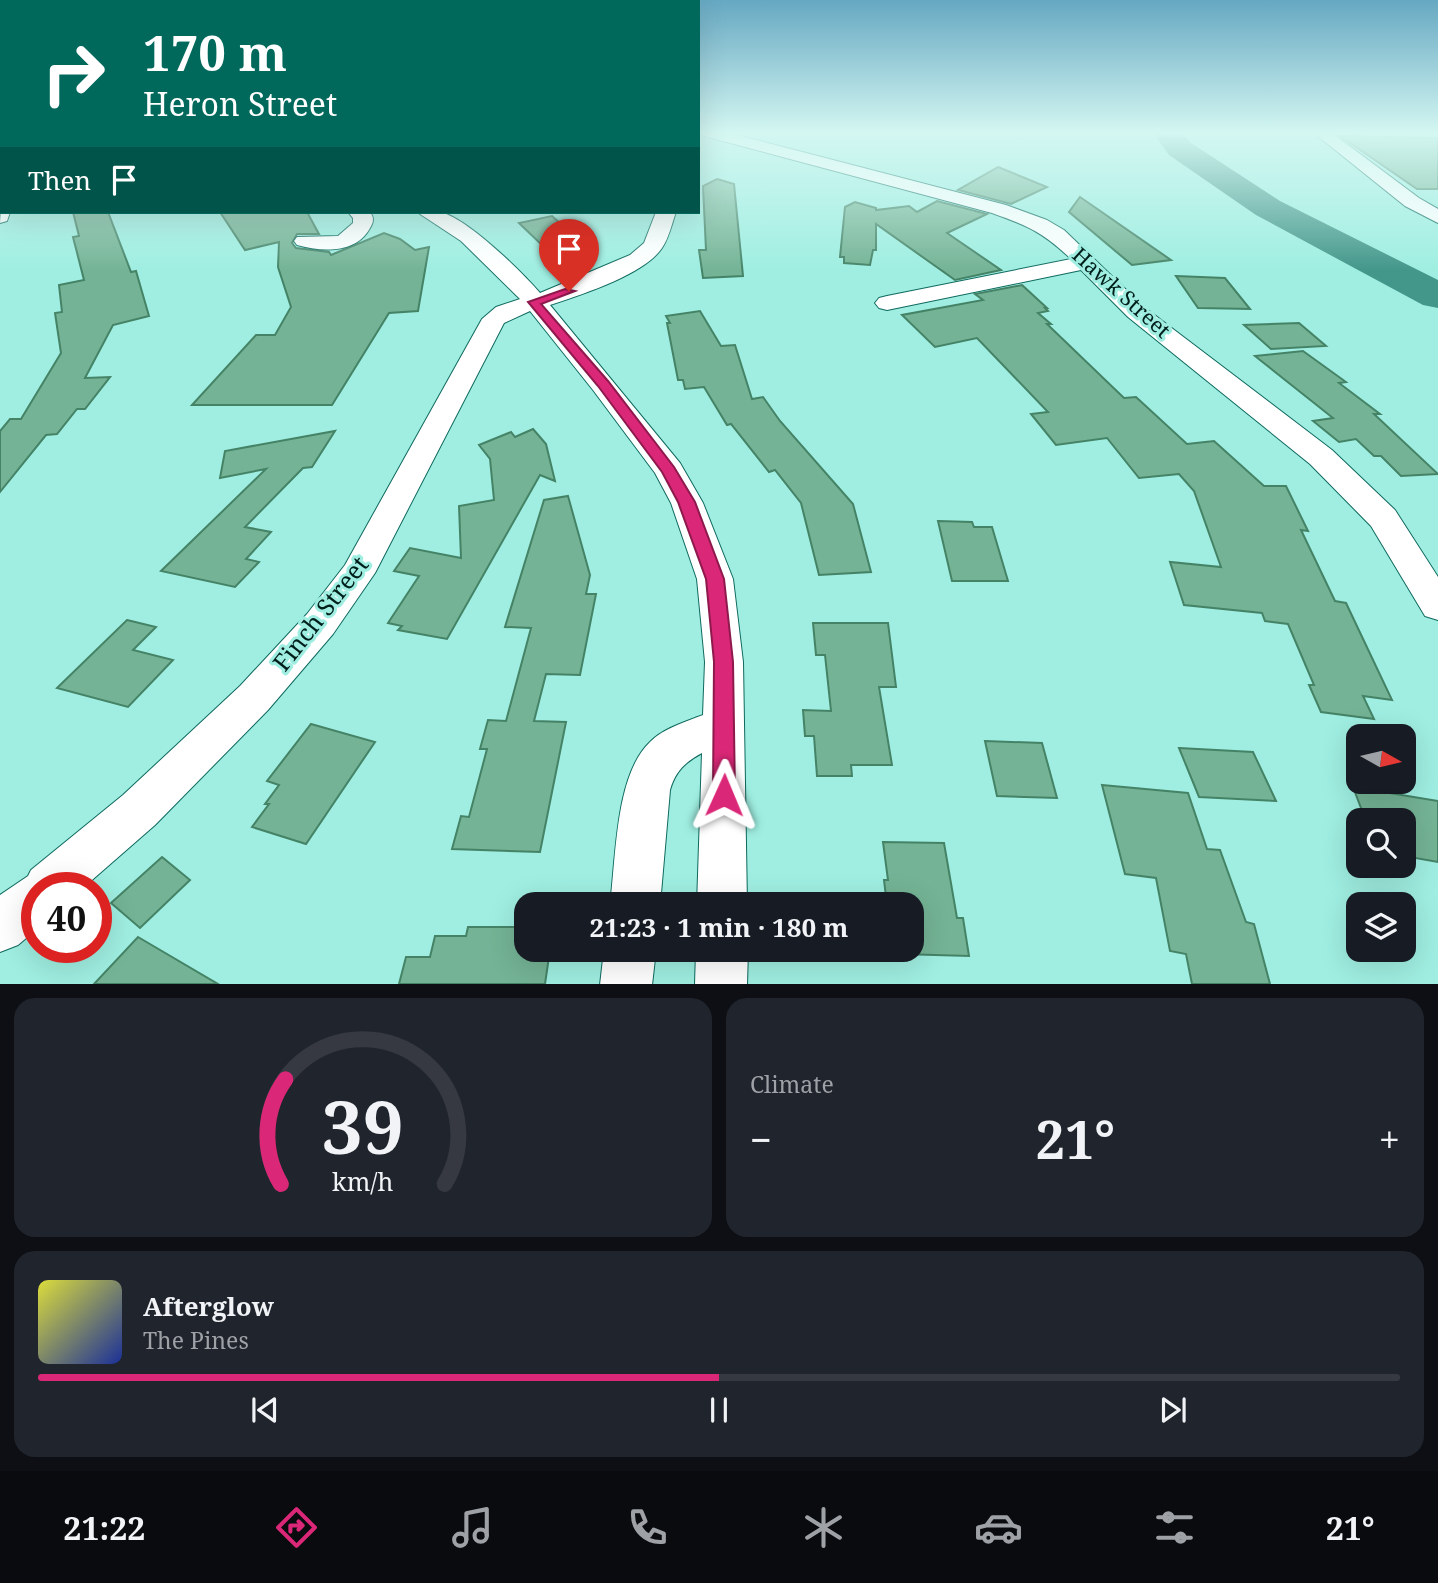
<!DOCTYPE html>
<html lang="en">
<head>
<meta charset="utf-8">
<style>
  body { margin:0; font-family:"Noto Serif",serif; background:#20242c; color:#f1f3f6; height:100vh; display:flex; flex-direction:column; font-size:26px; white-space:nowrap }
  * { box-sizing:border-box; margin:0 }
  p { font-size:23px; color:#9ea1a6 }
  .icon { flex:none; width:38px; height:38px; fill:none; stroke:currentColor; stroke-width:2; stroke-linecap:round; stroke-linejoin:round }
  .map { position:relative; height:984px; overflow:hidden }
  .sheet { display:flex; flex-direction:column; gap:14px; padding:14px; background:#0d0f14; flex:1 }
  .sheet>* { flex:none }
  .banner { position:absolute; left:0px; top:0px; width:700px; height:214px; box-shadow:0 7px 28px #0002; background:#00695c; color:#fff; overflow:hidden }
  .needle { width:46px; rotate:98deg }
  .tools { position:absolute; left:1346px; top:724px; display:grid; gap:14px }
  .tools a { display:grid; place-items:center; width:70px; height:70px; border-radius:14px; background:#171b24; box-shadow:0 7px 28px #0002; font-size:35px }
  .speed { position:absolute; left:21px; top:872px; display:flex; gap:14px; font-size:35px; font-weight:700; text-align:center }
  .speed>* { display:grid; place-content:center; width:91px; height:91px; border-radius:50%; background:#171b24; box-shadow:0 7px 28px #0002; line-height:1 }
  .speed .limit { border:10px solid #d22; background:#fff; color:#111 }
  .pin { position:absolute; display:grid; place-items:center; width:60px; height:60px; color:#fff; margin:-72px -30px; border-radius:50% 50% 50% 0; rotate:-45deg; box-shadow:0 0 7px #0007 }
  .pin .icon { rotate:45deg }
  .me { position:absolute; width:77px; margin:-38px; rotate:1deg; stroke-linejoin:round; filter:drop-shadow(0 0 5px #0008) }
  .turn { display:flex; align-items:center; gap:24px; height:147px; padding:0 28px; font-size:32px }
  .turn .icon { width:91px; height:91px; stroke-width:2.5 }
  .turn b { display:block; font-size:49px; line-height:60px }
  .then { display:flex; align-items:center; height:66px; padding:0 28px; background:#0003; gap:14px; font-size:26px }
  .big { font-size:52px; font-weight:700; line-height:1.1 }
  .sheet .tile { flex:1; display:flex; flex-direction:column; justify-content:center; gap:10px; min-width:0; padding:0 24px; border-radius:21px; background:#20242c }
  .sheet .dial { align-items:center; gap:0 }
  .dial svg { height:182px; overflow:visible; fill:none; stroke:#363941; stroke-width:7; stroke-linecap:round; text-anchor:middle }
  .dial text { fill:#f1f3f6; stroke:none }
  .song { display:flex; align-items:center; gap:21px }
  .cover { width:84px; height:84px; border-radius:10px; background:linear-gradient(135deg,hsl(60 70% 55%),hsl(230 70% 35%)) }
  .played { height:7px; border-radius:4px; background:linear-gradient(90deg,#db2777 50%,#363941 50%) }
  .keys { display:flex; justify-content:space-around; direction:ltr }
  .heat { display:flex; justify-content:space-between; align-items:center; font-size:38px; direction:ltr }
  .sheet .tiles { flex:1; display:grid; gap:14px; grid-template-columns:1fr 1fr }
  .tile:last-child { grid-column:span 2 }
  .trip { position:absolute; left:514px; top:892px; width:410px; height:70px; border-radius:21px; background:#171b24; box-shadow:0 7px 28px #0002; font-weight:700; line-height:70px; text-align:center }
  .menu { display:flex; height:112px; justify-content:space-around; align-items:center; background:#090b0e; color:#9ea1a6 }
  .menu .icon { width:49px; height:49px }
  .menu .current { color:#db2777 }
  .menu b { font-size:32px; color:#f1f3f6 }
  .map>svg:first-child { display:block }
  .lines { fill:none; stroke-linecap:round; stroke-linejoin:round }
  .river { fill:#43968a; fill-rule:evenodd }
  .building { fill:#74b395; stroke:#458367; stroke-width:2 }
  .minor-casing { stroke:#0e695e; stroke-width:2 }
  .minor { fill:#fff; fill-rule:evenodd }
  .route { fill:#db2777; stroke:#8e194d; stroke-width:2 }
  .labels { text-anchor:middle; stroke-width:6; stroke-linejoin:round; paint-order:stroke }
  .far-street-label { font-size:21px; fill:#001f1b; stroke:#9feee1 }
  .street-label { font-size:24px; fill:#001f1b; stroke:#9feee1 }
</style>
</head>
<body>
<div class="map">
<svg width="1438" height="985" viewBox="0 0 1438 985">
  <rect width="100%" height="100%" fill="#9feee1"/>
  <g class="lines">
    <!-- river -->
    <polygon class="river" points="1153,133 1182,133 1191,143 1280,201 1438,280 1438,308 1423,305 1256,215 1169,155"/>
  </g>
  <!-- building -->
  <g class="building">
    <polygon points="1340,136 1438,138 1438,189 1417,189"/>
    <polygon points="998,167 1047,187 1011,204 958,190"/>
    <polygon points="717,179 734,184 743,276 703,278 699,250 706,250 703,186"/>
    <polygon points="1080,197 1171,260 1132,265 1069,212"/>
    <polygon points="937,201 987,214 947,233 1001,270 955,280 876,224 876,250 873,250 870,265 844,263 844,257 840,257 845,207 855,202 876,208 876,210 909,206 917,212"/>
    <polygon points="73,212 108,212 131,272 136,271 149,316 113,325 85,378 110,377 85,409 77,409 57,434 46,435 0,492 0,431 10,419 21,419 61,353 55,313 62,312 59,285 84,280 73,237 79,236"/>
    <polygon points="220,212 307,212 319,234 297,234 292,243 296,248 329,252 331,255 384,233 400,239 415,250 429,247 418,311 389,313 332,405 192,405 256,335 275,335 291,307 278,267 279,242 245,250"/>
    <polygon points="552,216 580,241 546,249 519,223"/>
    <polygon points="1176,276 1225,278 1250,309 1198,308"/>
    <polygon points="1022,285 1047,308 1045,308 1048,311 1038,313 1051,324 1047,324 1124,398 1136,397 1187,444 1214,441 1264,486 1286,486 1308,531 1301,530 1335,601 1346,603 1392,700 1363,696 1374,719 1321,712 1309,685 1314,685 1288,624 1265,621 1262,613 1184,605 1170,562 1221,567 1194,491 1179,474 1139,478 1107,438 1056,445 1031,414 1048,412 977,338 935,347 902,315 983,300 975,294"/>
    <polygon points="700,311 721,346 735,345 752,399 763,397 780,421 853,504 871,572 819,575 801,503 775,470 769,472 731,424 727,425 704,387 685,389 683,380 678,380 667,323 670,323 666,316"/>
    <polygon points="1299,323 1326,346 1271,349 1244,325"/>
    <polygon points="1303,351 1346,382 1339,383 1380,414 1374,414 1438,474 1401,476 1381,456 1374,456 1356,439 1339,442 1313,421 1333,418 1255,356"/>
    <polygon points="533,429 546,444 555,481 540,475 447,639 398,630 402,626 388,623 419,576 394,571 410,548 461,558 459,506 494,500 490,459 479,445 511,432 515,437"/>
    <polygon points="335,431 312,467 303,468 245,527 271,532 246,559 259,562 235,587 161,571 266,469 220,478 225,451"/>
    <polygon points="568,496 590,575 586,594 596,594 580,675 546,674 534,721 566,722 540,852 452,849 461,816 469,817 487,749 480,749 488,720 506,721 531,628 505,627 544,500"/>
    <polygon points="938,521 972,522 974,527 992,527 1008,581 952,581"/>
    <polygon points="127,620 156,627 133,650 173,660 128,707 57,688"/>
    <polygon points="813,623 888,623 896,687 879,687 892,765 851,765 852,776 817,776 814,736 805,736 803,710 831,711 825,655 816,655"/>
    <polygon points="311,724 375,742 306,844 252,827 269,804 265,804 279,785 267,781"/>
    <polygon points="985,741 1042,743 1057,798 997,796"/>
    <polygon points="1179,748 1253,752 1276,801 1199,797"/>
    <polygon points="1102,785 1188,793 1207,849 1220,850 1246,922 1254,924 1270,984 1192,984 1186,954 1170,951 1156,878 1125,874"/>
    <polygon points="1353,787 1438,801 1438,862 1404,856 1404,821 1366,821"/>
    <polygon points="883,842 944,843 957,918 963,918 969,956 900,954 899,950 912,950 912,905 887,905 884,880 888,880"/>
    <polygon points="162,857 190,880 140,928 111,903"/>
    <polygon points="468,927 527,927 527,950 550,950 545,984 399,984 406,957 430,957 435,936 466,936"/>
    <polygon points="138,937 218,984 94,984"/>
  </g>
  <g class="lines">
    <!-- minor casing -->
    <g class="minor-casing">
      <g id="minor">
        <path d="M702 133H729L1006 205 1047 220 1064 230 1144 307 1332 450 1395 510 1438 577V620L1425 616 1371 526 1310 464 1128 317 1081 270 887 310 879 308 875 303 879 298 887 296 1071 259C1043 232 1028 226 992 213L704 136Z"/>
        <polygon points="1314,133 1332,133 1419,198 1438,209 1438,223 1405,206"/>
        <polygon points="2,193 2,212 10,212 7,221 0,223"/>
        <path d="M348 212H370C374 218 374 221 370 228 356 254 322 252 297 245L294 241 297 237 338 236 353 223V218Z"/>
        <path d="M417 212C424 212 433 210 440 212 467 218 521 271 540 293L630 255 644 243 656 212H676C672 223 669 238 662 248 644 275 580 295 550 305L680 463 703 503 733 579 743 662 747 905H697L702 753C685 762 675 772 670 790L660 905H610C616 859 615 775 650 742 664 728 685 722 703 715L705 662 697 579 671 503 655 473 593 390 530 311 504 323 375 573 333 634 268 710 155 825 84 887H37V929L18 945 0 952V895L28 876 31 870 123 795 240 686 307 614 345 565 482 319 496 307 520 299 461 241Z"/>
        <polygon points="604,950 656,950 652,985 600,985"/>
        <polygon points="696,950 748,950 747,985 695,985"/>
      </g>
    </g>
    <!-- minor -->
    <use href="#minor" class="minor"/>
  </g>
  <!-- sky -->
  <linearGradient id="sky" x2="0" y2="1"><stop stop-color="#66a8c2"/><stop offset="0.49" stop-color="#d4f7f2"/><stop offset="1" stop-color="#d4f7f2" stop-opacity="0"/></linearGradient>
  <rect width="1438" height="271" fill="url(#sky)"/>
  <!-- route -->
  <polygon class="route" points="565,289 575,291 541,304 608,381 674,467 695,502 724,579 733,662 735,795 732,803 724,806 716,803 713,795 714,662 706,579 678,502 662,472 598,386 528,302"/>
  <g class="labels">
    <!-- far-street labels -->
    <g class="far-street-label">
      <text transform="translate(1121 293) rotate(42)" y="7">Hawk Street</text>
    </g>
    <!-- street labels -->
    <g class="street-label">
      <text transform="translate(321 614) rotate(-52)" y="8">Finch Street</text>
    </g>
  </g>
</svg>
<div class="tools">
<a><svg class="needle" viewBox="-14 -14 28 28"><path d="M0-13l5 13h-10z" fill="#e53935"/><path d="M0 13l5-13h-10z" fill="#9ea1a6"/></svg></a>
<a><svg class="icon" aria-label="search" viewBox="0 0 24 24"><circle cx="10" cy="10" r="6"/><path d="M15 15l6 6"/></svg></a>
<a><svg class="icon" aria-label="layers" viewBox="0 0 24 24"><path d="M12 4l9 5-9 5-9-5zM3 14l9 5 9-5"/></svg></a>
</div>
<div class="speed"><div class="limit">40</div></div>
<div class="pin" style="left:569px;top:291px;background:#d93025"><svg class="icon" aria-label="arrive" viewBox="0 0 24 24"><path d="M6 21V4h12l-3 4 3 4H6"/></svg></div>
<svg class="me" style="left:724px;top:795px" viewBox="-20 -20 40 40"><path d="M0-17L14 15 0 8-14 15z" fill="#db2777" stroke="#fff" stroke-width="4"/></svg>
<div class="trip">21:23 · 1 min · 180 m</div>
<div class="banner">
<div class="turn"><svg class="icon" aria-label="right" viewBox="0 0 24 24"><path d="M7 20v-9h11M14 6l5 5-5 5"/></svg><div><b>170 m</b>Heron Street</div></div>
<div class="then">Then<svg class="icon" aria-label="arrive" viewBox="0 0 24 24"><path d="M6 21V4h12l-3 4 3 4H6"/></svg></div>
</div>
</div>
<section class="sheet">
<div class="tiles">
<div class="tile dial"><svg viewBox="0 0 100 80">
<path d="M14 69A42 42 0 1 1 86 69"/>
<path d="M14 69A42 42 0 0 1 16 23" stroke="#db2777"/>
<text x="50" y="56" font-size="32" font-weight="700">39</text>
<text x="50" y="72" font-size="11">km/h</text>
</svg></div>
<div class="tile"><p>Climate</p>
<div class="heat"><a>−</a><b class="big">21°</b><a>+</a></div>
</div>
<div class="tile">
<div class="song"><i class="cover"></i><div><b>Afterglow</b><p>The Pines</p></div></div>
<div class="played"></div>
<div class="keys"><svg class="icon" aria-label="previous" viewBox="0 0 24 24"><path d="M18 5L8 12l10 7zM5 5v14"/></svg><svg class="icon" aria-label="pause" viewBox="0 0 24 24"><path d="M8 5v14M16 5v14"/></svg><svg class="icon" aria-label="next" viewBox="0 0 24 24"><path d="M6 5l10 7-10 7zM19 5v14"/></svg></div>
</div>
</div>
</section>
<nav class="menu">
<b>21:22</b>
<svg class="icon current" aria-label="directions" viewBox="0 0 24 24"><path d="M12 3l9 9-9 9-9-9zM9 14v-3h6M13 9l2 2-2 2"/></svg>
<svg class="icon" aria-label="music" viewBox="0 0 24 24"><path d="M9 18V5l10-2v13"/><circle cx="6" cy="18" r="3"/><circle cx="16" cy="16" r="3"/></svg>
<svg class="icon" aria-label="phone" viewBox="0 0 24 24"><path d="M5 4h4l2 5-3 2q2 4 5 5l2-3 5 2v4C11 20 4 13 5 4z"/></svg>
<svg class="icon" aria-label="climate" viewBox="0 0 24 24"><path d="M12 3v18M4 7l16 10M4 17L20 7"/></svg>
<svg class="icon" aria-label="car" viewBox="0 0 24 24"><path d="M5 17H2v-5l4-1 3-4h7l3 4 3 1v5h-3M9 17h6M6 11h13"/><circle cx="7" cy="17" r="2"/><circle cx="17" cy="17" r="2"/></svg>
<svg class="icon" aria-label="filters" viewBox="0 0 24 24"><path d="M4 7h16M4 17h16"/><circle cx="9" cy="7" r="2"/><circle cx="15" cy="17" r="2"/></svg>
<b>21°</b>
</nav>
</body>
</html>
